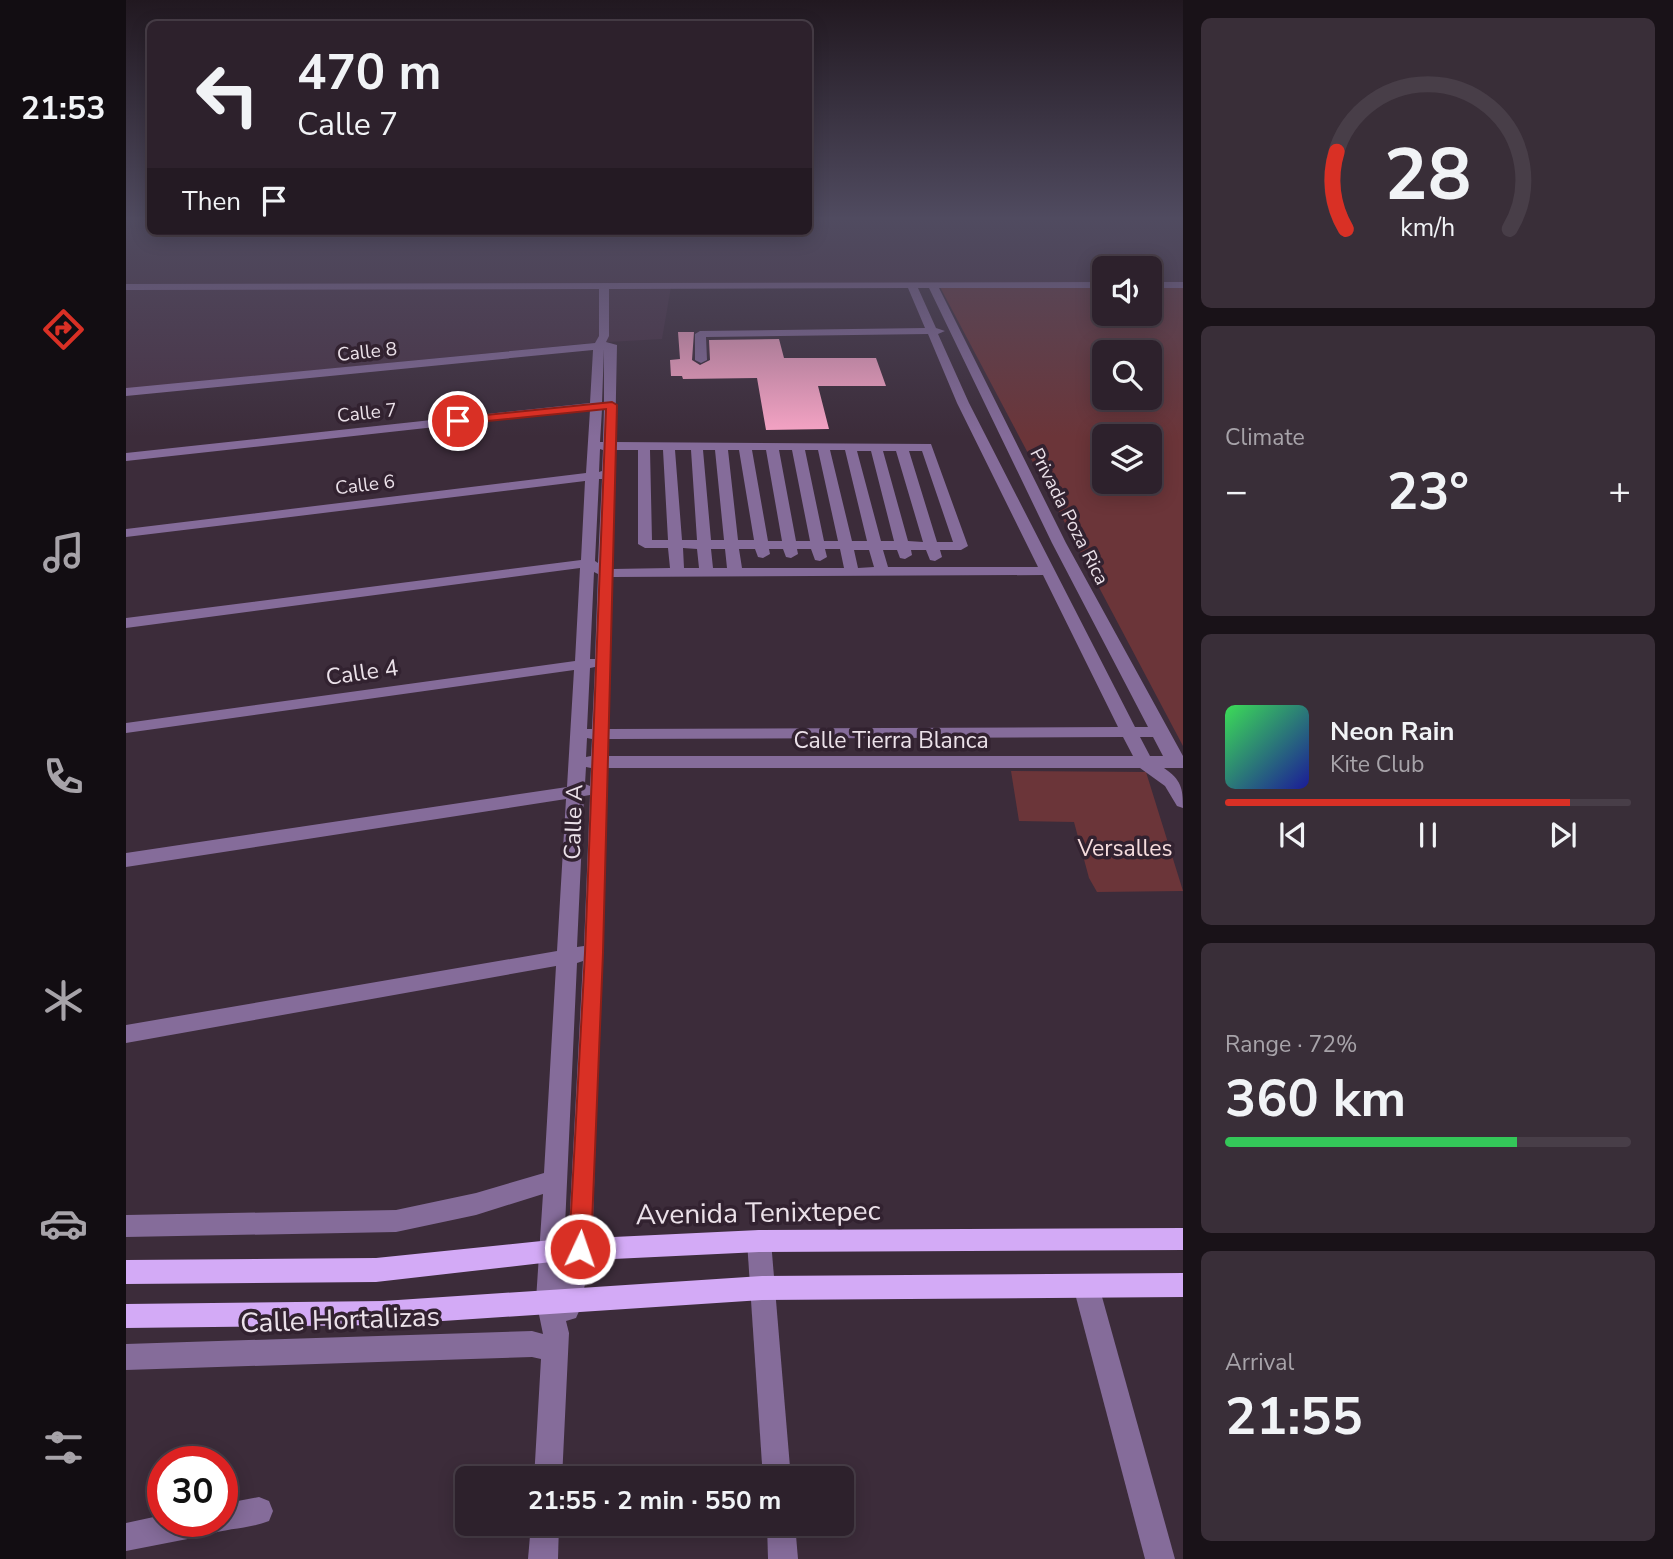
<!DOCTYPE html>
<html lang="en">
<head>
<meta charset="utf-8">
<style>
  body { margin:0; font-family:"Nunito Sans",sans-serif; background:#392e38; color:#f1f3f6; height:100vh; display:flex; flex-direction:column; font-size:26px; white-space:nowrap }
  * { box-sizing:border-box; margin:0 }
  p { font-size:23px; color:#a7a3a9 }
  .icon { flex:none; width:38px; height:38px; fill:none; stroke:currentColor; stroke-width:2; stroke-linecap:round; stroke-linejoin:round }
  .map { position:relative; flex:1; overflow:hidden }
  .side { display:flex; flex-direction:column; gap:18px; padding:18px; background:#191218; width:490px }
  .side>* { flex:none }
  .top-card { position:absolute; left:21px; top:21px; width:665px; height:214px; border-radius:10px; box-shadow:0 4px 18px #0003,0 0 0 2px #483e48; background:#2d212c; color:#f1f3f6; overflow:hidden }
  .fabs { position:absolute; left:966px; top:256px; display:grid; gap:14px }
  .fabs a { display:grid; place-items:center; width:70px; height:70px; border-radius:10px; background:#2d212c; box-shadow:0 4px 18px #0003,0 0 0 2px #483e48; font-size:35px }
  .speed { position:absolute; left:21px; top:1446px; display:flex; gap:14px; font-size:35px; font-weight:700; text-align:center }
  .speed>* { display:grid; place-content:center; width:91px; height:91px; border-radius:50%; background:#2d212c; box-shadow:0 4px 18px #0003,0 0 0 2px #483e48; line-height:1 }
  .speed .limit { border:10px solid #d22; background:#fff; color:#111 }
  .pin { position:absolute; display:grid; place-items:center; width:60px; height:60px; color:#fff; margin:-30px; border:4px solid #fff; border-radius:50%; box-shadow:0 2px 7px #0007 }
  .me { position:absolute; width:77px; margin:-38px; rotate:3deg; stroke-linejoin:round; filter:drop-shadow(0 0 5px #0008) }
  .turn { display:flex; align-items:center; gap:24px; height:147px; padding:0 35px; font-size:32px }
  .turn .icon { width:91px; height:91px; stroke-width:2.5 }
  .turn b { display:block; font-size:49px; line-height:60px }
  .then { display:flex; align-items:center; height:66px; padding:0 35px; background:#0003; gap:14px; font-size:26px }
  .big { font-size:52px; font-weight:700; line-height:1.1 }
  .side .widget { flex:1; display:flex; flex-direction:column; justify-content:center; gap:10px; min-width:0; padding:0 24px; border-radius:10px; background:#392e38 }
  .side .dial { align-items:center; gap:0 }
  .dial svg { height:182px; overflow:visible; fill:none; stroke:#483e48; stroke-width:7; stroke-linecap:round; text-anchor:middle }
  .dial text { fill:#f1f3f6; stroke:none }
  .song { display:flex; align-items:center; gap:21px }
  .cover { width:84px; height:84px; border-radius:10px; background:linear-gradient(135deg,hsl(130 70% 55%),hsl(240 70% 35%)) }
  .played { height:7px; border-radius:4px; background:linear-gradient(90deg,#d93025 85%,#483e48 85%) }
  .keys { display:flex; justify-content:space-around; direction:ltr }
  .heat { display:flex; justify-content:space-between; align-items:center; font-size:38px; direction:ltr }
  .charge { height:10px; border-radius:5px; background:linear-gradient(90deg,#34c759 72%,#483e48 0) }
  .trip { position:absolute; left:329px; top:1466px; width:399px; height:70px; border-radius:10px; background:#2d212c; box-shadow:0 4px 18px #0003,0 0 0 2px #483e48; font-weight:700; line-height:70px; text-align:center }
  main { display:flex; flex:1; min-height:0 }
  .menu { display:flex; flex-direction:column; width:126px; justify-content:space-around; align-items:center; background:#120d12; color:#a7a3a9 }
  .menu .icon { width:49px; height:49px }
  .menu .on { color:#d93025 }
  .menu b { font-size:32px; color:#f1f3f6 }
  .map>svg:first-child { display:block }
  .built { fill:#483245 }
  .green { fill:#6b3539; fill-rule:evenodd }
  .building { fill:#f8a5c6 }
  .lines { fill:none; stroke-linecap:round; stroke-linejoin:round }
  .minor { fill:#856c9a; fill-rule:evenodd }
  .major { fill:#d3aaf6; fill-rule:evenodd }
  .route { fill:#d93025; stroke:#8d1f18; stroke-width:2 }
  .labels { text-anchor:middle; stroke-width:7; stroke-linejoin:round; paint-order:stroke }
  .far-street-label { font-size:19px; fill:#ebe1e9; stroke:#322230 }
  .street-label { font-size:23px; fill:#ebe1e9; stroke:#322230 }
  .park-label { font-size:23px; fill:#f5dcdd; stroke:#322230 }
  .near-street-label { font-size:28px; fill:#ebe1e9; stroke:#322230 }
</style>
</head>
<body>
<main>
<nav class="menu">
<b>21:53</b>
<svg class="icon on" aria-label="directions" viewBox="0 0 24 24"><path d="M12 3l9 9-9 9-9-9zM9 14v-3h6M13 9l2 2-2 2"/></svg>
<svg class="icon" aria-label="music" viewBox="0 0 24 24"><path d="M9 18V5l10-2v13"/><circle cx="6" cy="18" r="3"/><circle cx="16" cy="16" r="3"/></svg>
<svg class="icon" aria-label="phone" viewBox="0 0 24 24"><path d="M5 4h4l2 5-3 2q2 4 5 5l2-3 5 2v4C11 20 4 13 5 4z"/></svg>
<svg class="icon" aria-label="climate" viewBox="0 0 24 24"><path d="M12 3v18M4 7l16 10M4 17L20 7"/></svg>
<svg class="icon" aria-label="car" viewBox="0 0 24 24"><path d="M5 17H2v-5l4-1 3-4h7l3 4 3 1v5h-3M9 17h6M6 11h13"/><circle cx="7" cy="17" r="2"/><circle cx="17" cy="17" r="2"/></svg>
<svg class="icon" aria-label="filters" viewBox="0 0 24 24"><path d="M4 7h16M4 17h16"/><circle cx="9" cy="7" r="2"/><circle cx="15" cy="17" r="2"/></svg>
</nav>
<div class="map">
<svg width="1057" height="1559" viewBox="0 0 1057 1559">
  <rect width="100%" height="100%" fill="#3c2c3a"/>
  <!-- built -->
  <polygon class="built" points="0,218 24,218 24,231 682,231 683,218 1057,218 1057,287 1024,287 1024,268 978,268 978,287 545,287 536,339 465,343 0,389"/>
  <!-- green -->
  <g class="green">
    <path d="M814 287H978V313H1024V287H1057V746ZM978 352H1024V397H978ZM978 436H1024V481H978Z"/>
    <polygon points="885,771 1020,772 1057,891 971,892 963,878 948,822 893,821"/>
  </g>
  <!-- building -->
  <polygon class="building" points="552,332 568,332 566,360 574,365 584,360 583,340 653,339 658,358 750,358 760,386 692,386 703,429 640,430 631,378 557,379 556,376 545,376 544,360 554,359"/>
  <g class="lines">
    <!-- minor -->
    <g class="minor">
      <path d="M978 282V288H813L940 543 1057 756V768H1038C1055 780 1057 787 1057 808L1051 806 1039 786 1014 768H482L466 1249 454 1309 450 1318 440 1321 443 1333 436 1479H408L415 1359 406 1357 0 1370V1344L406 1331 417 1334 410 1300 417 1194 350 1215 270 1232 0 1237V1215L270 1210 350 1193 418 1173 430 966 0 1043V1025L431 951 440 799 0 867V853L441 787 448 670 0 733V723L449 661 454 568 0 628V618L455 560 459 481 0 537V529L460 473 464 410 0 461V453L464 403 467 350 0 396V388L469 343 473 336V289L0 290V284ZM782 288 799 328 574 331 569 334V360L575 363 581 360 580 337 802 334 831 403 912 567H762L757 550H771L774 558 779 559 786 555 785 550H800L804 560 809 561 816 557 814 550H835L842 546 805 444 489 442 491 345 480 342 483 336V289ZM792 288H803L926 543 1022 727H1009L843 403 812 334 819 331 810 328ZM478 349V402H476ZM476 409H478L477 442H474ZM474 449 477 450 476 471 473 472ZM489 450H512V544L519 548H542L544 568 487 569ZM524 450H537L542 540H526ZM549 450H565L571 540H556ZM577 450H589L598 540H585ZM602 450H613L628 540H612ZM626 450H640L656 541H642ZM653 450H666L684 541H670ZM679 450H692L712 541H698ZM704 450H719L741 541H726ZM731 451H745L768 541H755ZM757 451H770L797 542 782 541ZM783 451H796L827 542H811ZM473 479H476L472 563 469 561ZM557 548 571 549 573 568H558ZM585 549H599L601 568H587ZM613 549H629L632 557 637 558 644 554 643 549H657L660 557 665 558 672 554 671 549H685L689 560 694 561 701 557 699 549H714L718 568H616ZM728 550H743L748 567 732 568ZM468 572 472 574 469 659H464ZM917 575 992 727 483 729 486 577ZM469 667 466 729H461L464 668ZM997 737 1007 756H482L483 739ZM1014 737H1027L1037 756H1024ZM461 738 466 739 465 756 460 757ZM460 767 465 768 464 786 459 784ZM464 795 458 946 451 947 458 796ZM457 961 442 1249 437 1270 451 963Z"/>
      <rect x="1024" y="282" width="33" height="6"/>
      <polygon points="633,1230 642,1233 645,1241 665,1479 637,1479 621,1241 624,1233"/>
      <polygon points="960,1274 969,1278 973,1286 1049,1559 1019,1559 947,1286 951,1278"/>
      <path d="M133 1497 143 1501 147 1511 143 1521C123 1529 101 1528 82 1535L0 1551V1523L37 1515V1521H96V1504Z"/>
      <polygon points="405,1524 433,1524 432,1559 402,1559"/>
      <polygon points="641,1524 669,1524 672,1559 642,1559"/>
    </g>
    <!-- major -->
    <g class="major">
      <polygon points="1057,1228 1057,1250 633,1252 425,1262 250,1282 0,1284 0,1260 250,1258 425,1240 633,1230"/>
      <polygon points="1057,1273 1057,1297 636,1300 257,1325 0,1328 0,1304 257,1301 636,1276"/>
    </g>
  </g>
  <!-- sky -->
  <linearGradient id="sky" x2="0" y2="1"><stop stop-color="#211820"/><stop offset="0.5" stop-color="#504b60"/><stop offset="1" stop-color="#504b60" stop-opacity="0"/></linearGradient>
  <rect width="1057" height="437" fill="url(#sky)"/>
  <!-- route -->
  <polygon class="route" points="486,402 491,405 477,953 465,1249 462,1256 454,1259 446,1256 443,1249 459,953 480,409 332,424 327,421 332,418"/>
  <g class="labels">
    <!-- far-street labels -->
    <g class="far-street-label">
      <text transform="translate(241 351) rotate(-6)" y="7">Calle 8</text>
      <text transform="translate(241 412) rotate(-6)" y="7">Calle 7</text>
      <text transform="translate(239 484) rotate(-7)" y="7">Calle 6</text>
      <text transform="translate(944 516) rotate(63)" y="7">Privada Poza Rica</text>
    </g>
    <!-- street labels -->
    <g class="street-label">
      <text transform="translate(236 672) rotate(-8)" y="8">Calle 4</text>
      <text x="765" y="748">Calle Tierra Blanca</text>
      <text transform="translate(447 822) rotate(-88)" y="8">Calle A</text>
    </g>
    <!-- park labels -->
    <g class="park-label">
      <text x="999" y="856">Versalles</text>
    </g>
    <!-- near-street labels -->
    <g class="near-street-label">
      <text transform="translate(632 1212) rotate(-1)" y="10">Avenida Tenixtepec</text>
      <text transform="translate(214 1319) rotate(-2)" y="10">Calle Hortalizas</text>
    </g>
  </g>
</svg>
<div class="fabs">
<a><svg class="icon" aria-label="sound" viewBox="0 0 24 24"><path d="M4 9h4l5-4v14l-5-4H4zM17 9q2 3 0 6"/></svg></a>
<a><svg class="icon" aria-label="search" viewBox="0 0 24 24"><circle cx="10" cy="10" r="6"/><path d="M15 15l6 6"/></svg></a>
<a><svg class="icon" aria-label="layers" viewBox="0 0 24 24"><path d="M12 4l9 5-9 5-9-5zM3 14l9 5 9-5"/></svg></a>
</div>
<div class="speed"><div class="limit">30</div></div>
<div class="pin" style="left:332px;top:421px;background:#d93025"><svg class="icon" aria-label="arrive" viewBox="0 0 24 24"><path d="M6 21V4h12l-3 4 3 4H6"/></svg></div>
<svg class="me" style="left:454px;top:1249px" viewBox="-20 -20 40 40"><circle r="17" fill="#d93025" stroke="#fff" stroke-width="3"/><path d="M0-11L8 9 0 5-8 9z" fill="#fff"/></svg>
<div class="trip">21:55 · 2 min · 550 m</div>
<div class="top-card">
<div class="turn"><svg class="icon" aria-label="left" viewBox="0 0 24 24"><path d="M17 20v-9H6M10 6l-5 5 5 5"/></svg><div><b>470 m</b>Calle 7</div></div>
<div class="then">Then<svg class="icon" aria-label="arrive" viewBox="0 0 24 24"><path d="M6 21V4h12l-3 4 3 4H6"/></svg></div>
</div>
</div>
<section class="side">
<div class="widget dial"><svg viewBox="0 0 100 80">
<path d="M14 69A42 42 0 1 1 86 69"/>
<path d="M14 69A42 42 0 0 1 10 35" stroke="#d93025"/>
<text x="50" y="56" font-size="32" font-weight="700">28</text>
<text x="50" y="72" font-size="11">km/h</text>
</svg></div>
<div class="widget"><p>Climate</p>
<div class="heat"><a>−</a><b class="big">23°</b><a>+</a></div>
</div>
<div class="widget">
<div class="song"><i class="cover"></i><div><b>Neon Rain</b><p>Kite Club</p></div></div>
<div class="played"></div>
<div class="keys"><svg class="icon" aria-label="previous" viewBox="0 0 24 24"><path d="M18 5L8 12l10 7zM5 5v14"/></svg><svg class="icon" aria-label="pause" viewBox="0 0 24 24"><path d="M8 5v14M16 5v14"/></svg><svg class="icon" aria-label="next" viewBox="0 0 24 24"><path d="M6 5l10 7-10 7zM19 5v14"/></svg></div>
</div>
<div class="widget"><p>Range · 72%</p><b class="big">360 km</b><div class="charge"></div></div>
<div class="widget"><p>Arrival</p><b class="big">21:55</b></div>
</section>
</main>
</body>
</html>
